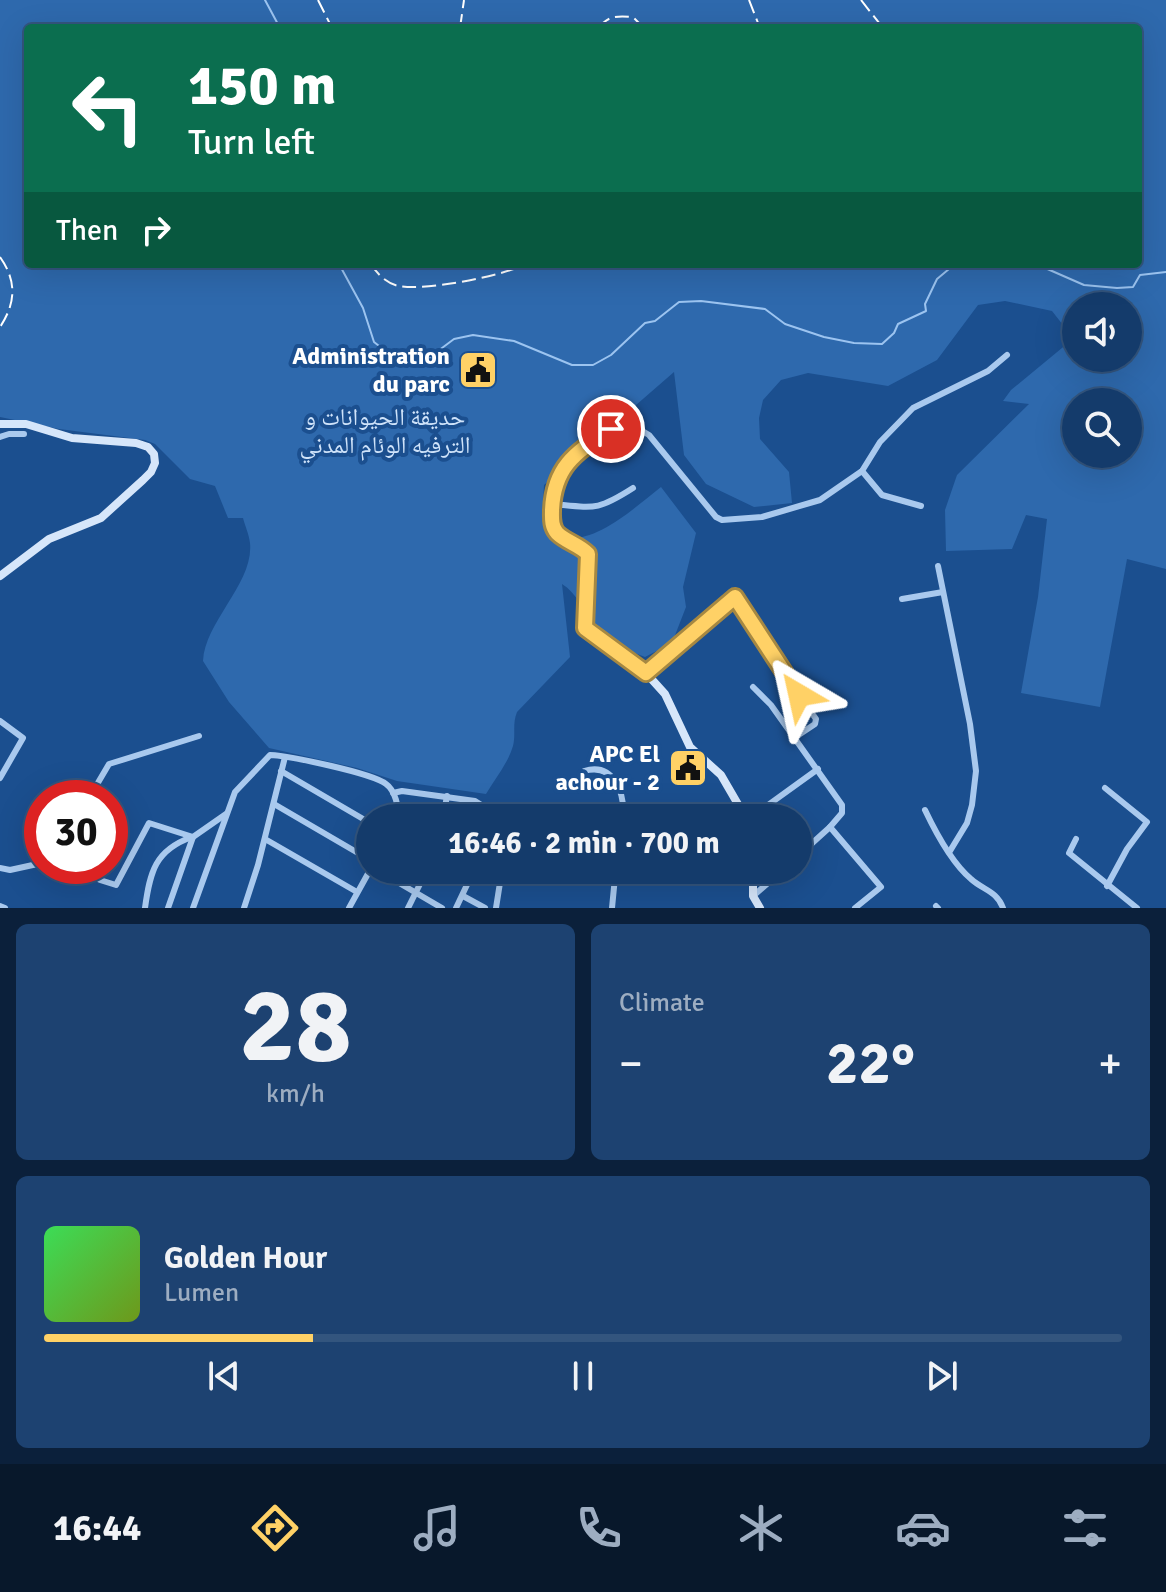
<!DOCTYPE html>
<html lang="en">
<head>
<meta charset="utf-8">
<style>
  body { margin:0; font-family:Signika,"Noto Naskh Arabic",sans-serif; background:#1d4271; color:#f1f3f6; height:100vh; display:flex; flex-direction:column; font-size:30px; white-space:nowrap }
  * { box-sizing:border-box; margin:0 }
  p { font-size:26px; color:#9dadc1 }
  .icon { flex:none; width:44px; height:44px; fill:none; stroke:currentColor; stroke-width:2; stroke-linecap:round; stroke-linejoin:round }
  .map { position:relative; height:908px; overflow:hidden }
  .details { display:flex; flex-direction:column; gap:16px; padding:16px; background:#0b203b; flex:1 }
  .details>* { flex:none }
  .hud { position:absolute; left:24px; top:24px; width:1118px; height:244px; border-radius:8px; box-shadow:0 8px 32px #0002,0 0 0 2px #33557e; background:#0b6e4f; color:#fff; overflow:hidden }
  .tools { position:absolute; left:1062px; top:292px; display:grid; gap:16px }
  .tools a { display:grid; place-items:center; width:80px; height:80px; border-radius:50%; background:#143b6b; box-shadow:0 8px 32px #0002,0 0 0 2px #33557e; font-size:40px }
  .speed { position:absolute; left:24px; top:780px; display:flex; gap:16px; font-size:40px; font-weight:700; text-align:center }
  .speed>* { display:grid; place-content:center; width:104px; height:104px; border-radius:50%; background:#143b6b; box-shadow:0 8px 32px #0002,0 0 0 2px #33557e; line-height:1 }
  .speed .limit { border:12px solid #d22; background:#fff; color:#111 }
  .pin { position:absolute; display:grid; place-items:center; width:68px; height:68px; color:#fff; margin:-34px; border:4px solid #fff; border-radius:50%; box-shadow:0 2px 8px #0007 }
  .me { position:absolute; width:88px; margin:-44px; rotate:324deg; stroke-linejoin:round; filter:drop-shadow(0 0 6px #0008) }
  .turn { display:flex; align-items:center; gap:28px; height:168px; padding:0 32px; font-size:36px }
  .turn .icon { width:104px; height:104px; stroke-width:2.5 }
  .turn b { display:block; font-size:56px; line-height:68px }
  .then { display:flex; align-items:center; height:76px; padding:0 32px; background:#0003; gap:16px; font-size:30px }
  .big { font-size:60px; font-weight:700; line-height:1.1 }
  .details .widget { flex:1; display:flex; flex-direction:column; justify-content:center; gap:12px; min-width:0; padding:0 28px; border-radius:12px; background:#1d4271 }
  .details .dial { align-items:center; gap:0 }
  .dial b { font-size:104px; line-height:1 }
  .song { display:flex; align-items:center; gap:24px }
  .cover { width:96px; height:96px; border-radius:12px; background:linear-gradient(135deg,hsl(130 70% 55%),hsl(80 70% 35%)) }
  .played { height:8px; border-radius:4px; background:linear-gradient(90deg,#ffd166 25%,#33557e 25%) }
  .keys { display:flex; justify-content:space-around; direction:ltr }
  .heat { display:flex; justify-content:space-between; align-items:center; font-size:44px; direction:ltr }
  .details .tiles { flex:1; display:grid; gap:16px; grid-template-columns:1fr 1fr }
  .widget:last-child { grid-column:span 2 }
  .trip { position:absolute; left:356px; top:804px; width:456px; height:80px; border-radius:40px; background:#143b6b; box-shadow:0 8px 32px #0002,0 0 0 2px #33557e; font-weight:700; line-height:80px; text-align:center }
  .menu { display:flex; height:128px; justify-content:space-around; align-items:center; background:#08182b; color:#9dadc1 }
  .menu .icon { width:56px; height:56px }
  .menu .on { color:#ffd166 }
  .menu b { font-size:36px; color:#f1f3f6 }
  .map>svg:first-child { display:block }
  .green { fill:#2e69ad; fill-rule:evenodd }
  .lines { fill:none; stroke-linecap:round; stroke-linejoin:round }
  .stream { stroke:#9cc4f0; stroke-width:2 }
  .street { stroke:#a9c9ee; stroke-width:6 }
  .secondary { stroke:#d6e6fa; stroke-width:8 }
  .rail { stroke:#fff; stroke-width:2; stroke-dasharray:14 6; stroke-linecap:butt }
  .route-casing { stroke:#a68842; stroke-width:20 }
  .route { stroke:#ffd166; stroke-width:14 }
  .labels { text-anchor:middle; stroke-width:8; stroke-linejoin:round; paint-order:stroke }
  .poi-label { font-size:24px; font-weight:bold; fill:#fff; stroke:#1b4f8f; text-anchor:end }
  .park-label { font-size:24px; fill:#cfe3fa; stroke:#1b4f8f }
</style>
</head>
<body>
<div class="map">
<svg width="1166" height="908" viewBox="0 0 1166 908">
  <rect width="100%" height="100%" fill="#1b4f8f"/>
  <!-- green -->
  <path class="green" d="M0 0H1166V569L1127 559 1100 707 1021 693 1038 597 1047 519 1026 515 1012 549 946 551 945 510 957 475 1029 404 1003 401 1011 390 1068 343 1070 334 1052 311 1005 301 978 305 937 360 888 386 808 373 781 380 763 400 759 418 760 439 789 472 792 503 754 507 706 484 684 455 674 372 544 485 542 519 549 536C591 550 630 511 661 487L696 533 683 587 686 607 672 643 645 657C626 650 609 642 595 625 584 612 577 593 562 584L570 657 517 712C512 724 516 734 513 746 508 763 495 779 486 794L397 781 357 768 269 748 229 702 203 661C205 621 254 583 250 543 249 534 245 526 243 518H228L215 486 190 479 155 444 145 440 59 429 0 417ZM28 28H1138V264H28ZM1076 306H1128V358H1076ZM1076 402H1128V454H1076Z"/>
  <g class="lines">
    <!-- stream -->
    <g class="stream">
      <polyline points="265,0 280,28"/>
      <polyline points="339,264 363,308 374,342 388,353 412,361 430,357 454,339 473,335 514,341 572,365 593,365 611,355 645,323 655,321 679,302 701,301 765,309 785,324 824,337 854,343 882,344 894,333 898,324 926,311 925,304 937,279 955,264"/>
      <polyline points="1036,264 1084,285 1117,288 1133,287 1140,275 1166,272"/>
    </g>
    <!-- street -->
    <g class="street">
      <polyline points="0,437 9,434 24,434"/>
      <polyline points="862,471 882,495 921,506"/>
      <path d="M552 504C595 508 597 511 633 488"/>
      <polyline points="938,566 970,724 976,771 972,805 967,823 950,851"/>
      <polyline points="902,599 943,592"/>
      <polyline points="585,628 588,554 558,534 553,527 553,494 560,472 578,451 611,429 623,424 634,426 649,435 716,517 722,520 762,517 820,500 862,471 880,442 913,408 988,371 1007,355"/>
      <polyline points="646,673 735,597 777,664 816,719 815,724 794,738"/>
      <polyline points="753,687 771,705 842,805 842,813 830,827"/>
      <polyline points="0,721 23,738 0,778"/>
      <polyline points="281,771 370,823"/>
      <path d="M584 771C614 762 625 793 623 818"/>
      <polyline points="1105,788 1147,822 1127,849 1107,886"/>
      <polyline points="393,793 402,791 475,801 486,808 484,818"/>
      <polyline points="89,798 109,764 199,736"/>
      <polyline points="274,804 370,860"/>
      <polyline points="110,810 118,818 110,844"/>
      <path d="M925 810C935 831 953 864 971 879 983 890 997 891 1003 908"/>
      <polyline points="443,818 447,796"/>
      <polyline points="750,818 818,769"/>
      <polyline points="265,839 357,892"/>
      <polyline points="1076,839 1069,853 1137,908"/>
      <polyline points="798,856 830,827 881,887 855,908"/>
      <polyline points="102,866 100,880 116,885 149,823 193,837"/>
      <polyline points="0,868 10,870 42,863"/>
      <polyline points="377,870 442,908"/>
      <polyline points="606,870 615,877 612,908"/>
      <polyline points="463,896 485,908"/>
      <polyline points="753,896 783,870"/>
      <polyline points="0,906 5,908"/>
      <polyline points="936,906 938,908"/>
      <path d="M145 908C150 872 155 850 192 837"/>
      <polyline points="168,908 193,837 226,814"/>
      <path d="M193 908 235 792 270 755C290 756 372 773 386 784 395 790 399 808 399 818"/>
      <polyline points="244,908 258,865 285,757"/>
      <polyline points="349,908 370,870"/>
      <polyline points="408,908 427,870"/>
      <polyline points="456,908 474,870"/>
      <polyline points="496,908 502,870"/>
    </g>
    <!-- secondary -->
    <g class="secondary">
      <polyline points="0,424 26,424 72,438 136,443 148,447 154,454 155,463 151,472 143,480 101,518 49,539 0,576"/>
      <polyline points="585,628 646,673 665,694 690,747 721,775 746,818"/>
      <polyline points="753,870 753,896 760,908"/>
    </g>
    <!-- rail -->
    <g class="rail">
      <polyline points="318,0 332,28"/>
      <polyline points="749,0 760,28"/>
      <polyline points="861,0 883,28"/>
      <polyline points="460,28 464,0"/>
      <path d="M599 28C608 15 618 16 633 17L644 28"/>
      <path d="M0 257C17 281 16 303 0 327"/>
      <path d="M371 264C377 274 387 284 399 286 428 291 501 276 527 264"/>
    </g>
  </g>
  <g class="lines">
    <!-- route casing -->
    <g class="route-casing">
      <path id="route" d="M611 429C577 452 554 465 552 510 552 518 551 526 557 533 566 542 580 545 588 554L585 628 646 673 735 597 799 695"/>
    </g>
    <!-- route -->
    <use href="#route" class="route"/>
  </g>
  <!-- icons -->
  <defs>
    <g id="civic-square" transform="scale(2)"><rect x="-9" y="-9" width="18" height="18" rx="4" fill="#ffd166" stroke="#1b4f8f"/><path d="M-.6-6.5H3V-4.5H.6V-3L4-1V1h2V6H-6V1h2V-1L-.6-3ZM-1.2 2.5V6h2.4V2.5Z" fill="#111"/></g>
  </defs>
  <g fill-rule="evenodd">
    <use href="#civic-square" x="478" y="370"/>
    <use href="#civic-square" x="688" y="768"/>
  </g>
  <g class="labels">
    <!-- poi labels -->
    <g class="poi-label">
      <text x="450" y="364">Administration<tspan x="450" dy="28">du parc</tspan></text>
      <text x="660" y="762">APC El<tspan x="660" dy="28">achour - 2</tspan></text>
    </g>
    <!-- park labels -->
    <g class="park-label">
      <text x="385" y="425">حديقة الحيوانات و<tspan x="385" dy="28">الترفيه الوئام المدني</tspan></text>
    </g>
  </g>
</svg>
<div class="tools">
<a><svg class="icon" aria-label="sound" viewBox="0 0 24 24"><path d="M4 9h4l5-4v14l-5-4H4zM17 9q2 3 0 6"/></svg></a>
<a><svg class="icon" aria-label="search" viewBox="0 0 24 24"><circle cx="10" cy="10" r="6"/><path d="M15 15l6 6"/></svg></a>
</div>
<div class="speed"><div class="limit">30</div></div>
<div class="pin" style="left:611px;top:429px;background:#d93025"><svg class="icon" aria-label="arrive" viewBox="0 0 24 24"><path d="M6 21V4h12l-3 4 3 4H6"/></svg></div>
<svg class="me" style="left:799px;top:695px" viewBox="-20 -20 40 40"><path d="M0-17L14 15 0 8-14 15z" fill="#ffd166" stroke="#fff" stroke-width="4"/></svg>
<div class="trip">16:46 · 2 min · 700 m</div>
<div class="hud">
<div class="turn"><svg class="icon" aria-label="left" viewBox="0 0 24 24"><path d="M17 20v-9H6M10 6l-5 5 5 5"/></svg><div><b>150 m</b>Turn left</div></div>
<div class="then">Then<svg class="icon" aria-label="right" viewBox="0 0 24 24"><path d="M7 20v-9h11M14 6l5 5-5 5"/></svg></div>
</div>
</div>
<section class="details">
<div class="tiles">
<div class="widget dial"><b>28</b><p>km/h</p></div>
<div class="widget"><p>Climate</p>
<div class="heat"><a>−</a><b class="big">22°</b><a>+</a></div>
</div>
<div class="widget">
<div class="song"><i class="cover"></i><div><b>Golden Hour</b><p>Lumen</p></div></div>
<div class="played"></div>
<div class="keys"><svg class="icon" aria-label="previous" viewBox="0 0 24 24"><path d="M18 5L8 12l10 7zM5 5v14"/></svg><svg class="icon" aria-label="pause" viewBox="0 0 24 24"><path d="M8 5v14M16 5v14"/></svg><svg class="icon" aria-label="next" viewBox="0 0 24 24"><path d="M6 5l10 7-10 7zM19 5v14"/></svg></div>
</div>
</div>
</section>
<nav class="menu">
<b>16:44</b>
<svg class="icon on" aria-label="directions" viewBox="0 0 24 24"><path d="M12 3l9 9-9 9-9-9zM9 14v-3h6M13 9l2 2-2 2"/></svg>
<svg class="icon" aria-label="music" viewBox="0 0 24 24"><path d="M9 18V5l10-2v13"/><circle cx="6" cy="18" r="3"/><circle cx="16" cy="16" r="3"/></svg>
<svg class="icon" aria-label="phone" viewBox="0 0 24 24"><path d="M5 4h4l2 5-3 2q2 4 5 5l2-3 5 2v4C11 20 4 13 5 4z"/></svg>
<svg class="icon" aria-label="climate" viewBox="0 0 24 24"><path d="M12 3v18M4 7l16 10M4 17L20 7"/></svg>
<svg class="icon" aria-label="car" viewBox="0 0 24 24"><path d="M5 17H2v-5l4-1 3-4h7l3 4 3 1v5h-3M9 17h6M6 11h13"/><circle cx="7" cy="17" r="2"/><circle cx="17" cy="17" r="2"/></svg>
<svg class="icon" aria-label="filters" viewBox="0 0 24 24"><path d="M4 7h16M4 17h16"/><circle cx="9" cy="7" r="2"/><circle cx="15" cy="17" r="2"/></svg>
</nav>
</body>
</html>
